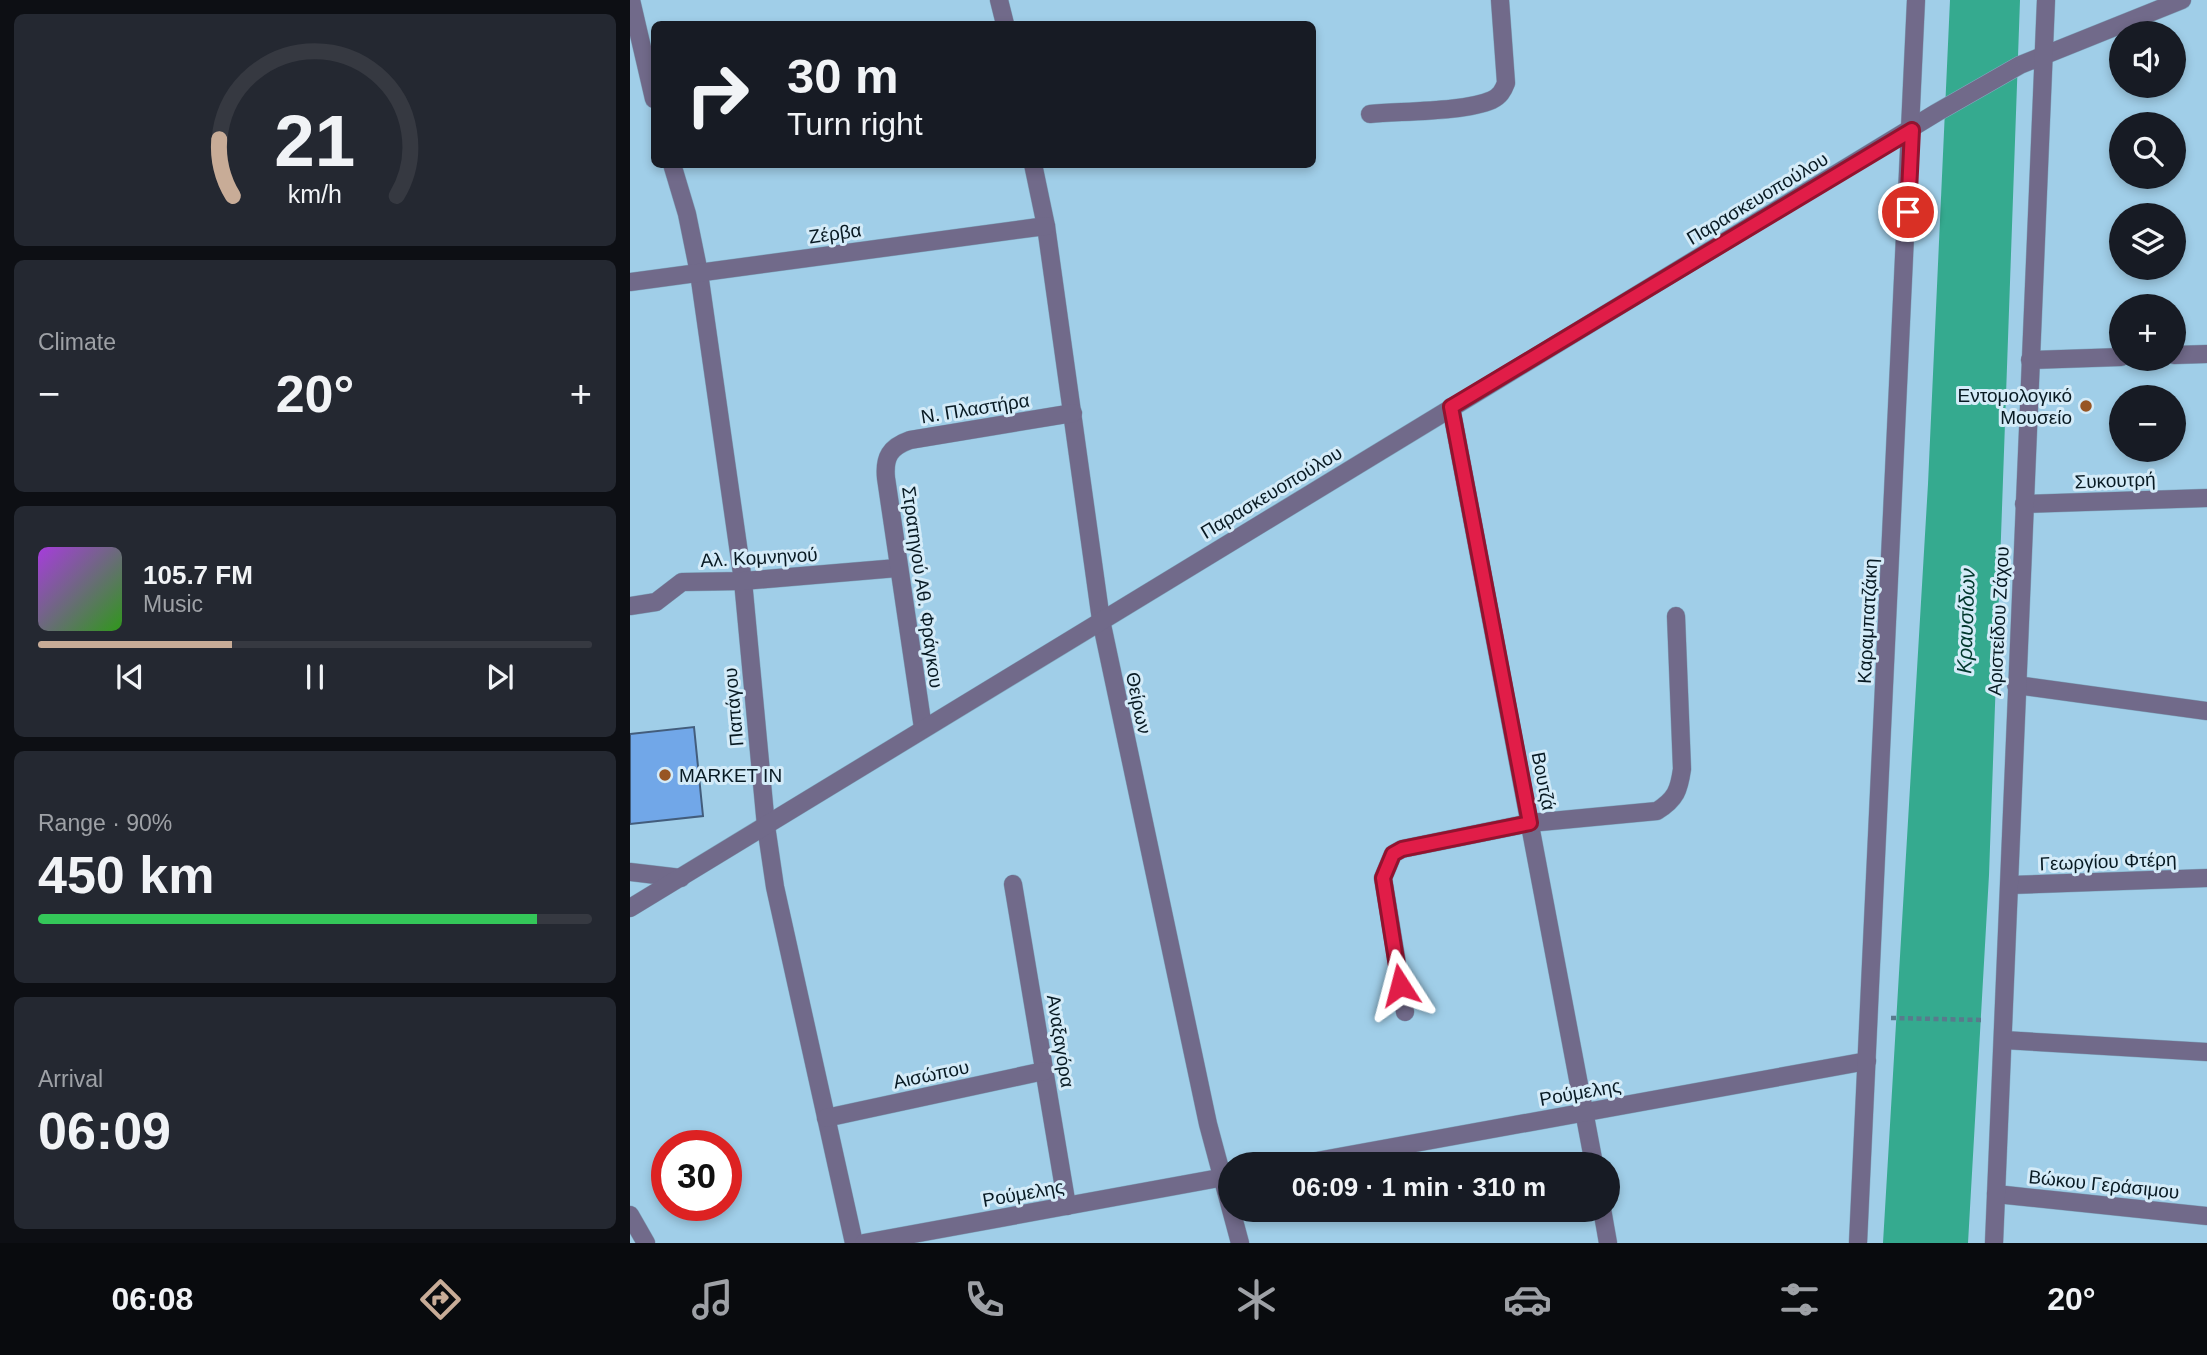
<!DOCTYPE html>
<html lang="en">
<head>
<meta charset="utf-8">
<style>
  body { margin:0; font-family:Arial,sans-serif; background:#242831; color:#f1f3f6; height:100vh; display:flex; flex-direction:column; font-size:26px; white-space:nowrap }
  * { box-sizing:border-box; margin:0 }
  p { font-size:23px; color:#9ea1a6 }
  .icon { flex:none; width:38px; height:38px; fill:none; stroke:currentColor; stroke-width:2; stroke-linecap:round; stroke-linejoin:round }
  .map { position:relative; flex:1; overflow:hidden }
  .panel { display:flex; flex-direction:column; gap:14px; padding:14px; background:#0d0f14; width:630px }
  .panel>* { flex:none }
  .hud { position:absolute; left:21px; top:21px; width:665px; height:147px; border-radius:10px; box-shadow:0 4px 10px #0003; background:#171b24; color:#f1f3f6; overflow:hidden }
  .controls { position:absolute; left:1479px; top:21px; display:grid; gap:14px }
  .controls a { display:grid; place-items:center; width:77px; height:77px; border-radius:50%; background:#171b24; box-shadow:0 4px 10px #0003; font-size:35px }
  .speed { position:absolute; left:21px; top:1130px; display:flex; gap:14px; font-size:35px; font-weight:700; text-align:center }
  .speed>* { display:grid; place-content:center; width:91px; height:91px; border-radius:50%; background:#171b24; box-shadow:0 4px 10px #0003; line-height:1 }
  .speed .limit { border:10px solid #d22; background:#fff; color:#111 }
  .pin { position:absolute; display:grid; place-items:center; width:60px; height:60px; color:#fff; margin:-30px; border:4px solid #fff; border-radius:50%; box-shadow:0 2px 7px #0007 }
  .me { position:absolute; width:77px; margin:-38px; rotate:351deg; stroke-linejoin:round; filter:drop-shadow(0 0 5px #0008) }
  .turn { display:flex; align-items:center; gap:24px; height:147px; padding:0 21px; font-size:32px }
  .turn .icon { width:91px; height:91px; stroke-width:2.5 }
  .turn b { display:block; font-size:49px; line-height:60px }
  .big { font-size:52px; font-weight:700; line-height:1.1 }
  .panel .card { flex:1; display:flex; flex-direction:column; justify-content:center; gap:10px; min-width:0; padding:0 24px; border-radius:10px; background:#242831 }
  .panel .dial { align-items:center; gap:0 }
  .dial svg { height:182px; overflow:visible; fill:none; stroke:#363941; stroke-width:7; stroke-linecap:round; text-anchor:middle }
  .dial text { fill:#f1f3f6; stroke:none }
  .song { display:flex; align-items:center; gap:21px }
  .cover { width:84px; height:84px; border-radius:10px; background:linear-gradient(135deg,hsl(280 70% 55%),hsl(110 70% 35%)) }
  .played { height:7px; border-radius:4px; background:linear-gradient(90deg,#c8ac97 35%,#363941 35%) }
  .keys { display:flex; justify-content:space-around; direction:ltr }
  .heat { display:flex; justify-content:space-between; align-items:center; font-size:38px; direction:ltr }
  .charge { height:10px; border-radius:5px; background:linear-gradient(90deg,#34c759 90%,#363941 0) }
  .trip { position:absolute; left:588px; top:1152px; width:402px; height:70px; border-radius:35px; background:#171b24; box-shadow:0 4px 10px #0003; font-weight:700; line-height:70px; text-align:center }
  .dock { display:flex; height:112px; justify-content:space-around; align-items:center; background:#090b0e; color:#9ea1a6 }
  .dock .icon { width:49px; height:49px }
  .dock .current { color:#c8ac97 }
  .dock b { font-size:32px; color:#f1f3f6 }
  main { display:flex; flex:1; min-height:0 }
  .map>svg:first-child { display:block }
  .water { fill:#35aa8f }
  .building { fill:#71a7e8; stroke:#435d7c; stroke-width:2 }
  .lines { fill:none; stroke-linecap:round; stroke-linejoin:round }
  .minor-casing { stroke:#82aac1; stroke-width:19 }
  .path { stroke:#597a8c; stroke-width:4.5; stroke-dasharray:5 3.5; stroke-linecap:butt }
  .minor { stroke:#716a8a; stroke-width:18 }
  .route-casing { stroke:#92132f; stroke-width:18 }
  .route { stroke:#e11d48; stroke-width:12 }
  .poi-dot { fill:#975523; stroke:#d4ebf8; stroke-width:2.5 }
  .labels { text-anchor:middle; stroke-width:6; stroke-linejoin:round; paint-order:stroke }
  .street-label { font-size:19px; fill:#081a23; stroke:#d4ebf8 }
  .poi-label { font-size:19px; fill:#081a23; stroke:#d4ebf8; text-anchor:end }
  .water-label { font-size:21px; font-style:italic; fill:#01372c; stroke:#d4ebf8 }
</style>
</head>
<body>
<main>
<section class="panel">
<div class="card dial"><svg viewBox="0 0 100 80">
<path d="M14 69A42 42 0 1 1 86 69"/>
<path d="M14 69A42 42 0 0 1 8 44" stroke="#c8ac97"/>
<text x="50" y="56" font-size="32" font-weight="700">21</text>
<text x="50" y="72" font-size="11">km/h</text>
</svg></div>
<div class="card"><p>Climate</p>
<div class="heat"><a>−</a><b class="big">20°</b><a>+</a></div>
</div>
<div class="card">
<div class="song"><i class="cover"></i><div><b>105.7 FM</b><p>Music</p></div></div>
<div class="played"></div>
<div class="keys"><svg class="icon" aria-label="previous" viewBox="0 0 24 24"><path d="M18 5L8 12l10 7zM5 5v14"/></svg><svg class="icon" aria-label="pause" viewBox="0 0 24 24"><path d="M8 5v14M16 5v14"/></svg><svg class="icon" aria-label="next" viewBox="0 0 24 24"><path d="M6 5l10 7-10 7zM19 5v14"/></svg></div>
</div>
<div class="card"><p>Range · 90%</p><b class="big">450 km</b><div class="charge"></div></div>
<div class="card"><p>Arrival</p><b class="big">06:09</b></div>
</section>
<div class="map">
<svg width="1577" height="1243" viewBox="0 0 1577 1243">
  <rect width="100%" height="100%" fill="#a0cee8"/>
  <!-- water -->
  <polygon class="water" points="1320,0 1390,0 1359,875 1338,1243 1253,1243 1298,484"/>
  <!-- building -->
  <polygon class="building" points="64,727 73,816 0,824 0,734"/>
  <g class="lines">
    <!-- minor casing -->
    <g class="minor-casing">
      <g id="minor">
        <polyline points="1,0 24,99"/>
        <polyline points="369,0 375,24"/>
        <path d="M740 114C772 111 835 112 862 100 870 96 873 91 876 83L870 0"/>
        <polyline points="42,164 57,214 69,273 113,581 136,826 145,887 224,1243"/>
        <polyline points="403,164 416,226 471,620 578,1124 610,1243"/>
        <polyline points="0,282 416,226"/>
        <polyline points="1544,355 1577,354"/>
        <polyline points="1400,360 1491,357"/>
        <polyline points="821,407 964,1164"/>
        <polyline points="1394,504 1577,498"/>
        <polyline points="0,606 26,602 52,582 113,581 267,568"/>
        <polyline points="1386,685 1577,711"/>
        <path d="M293 728 256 478C254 457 260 447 280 440L443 413"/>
        <polyline points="0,872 51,878"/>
        <polyline points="383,884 437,1206"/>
        <polyline points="1380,885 1577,878"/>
        <polyline points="0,908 1306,113 1390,65 1552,0"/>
        <path d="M775 1012 753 878 763 854 772 849 900 823 1027 811C1046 799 1049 790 1052 769L1046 616"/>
        <polyline points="1373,1040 1577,1052"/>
        <polyline points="196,1118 414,1071"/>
        <polyline points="670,1164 1237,1061"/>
        <polyline points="1366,1194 1577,1216"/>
        <polyline points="972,1209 978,1243"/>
        <polyline points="0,1215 16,1243"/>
        <polyline points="234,1243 600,1176"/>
        <polyline points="1228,1243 1286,0"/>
        <polyline points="1364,1243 1416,0"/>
      </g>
    </g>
    <!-- path -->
    <polyline class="path" points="1261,1018 1354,1020"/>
    <!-- minor -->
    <use href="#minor" class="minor"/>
  </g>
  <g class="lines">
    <!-- route casing -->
    <g class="route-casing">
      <polyline id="route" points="770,985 753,878 763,854 772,849 900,823 821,407 1282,130 1278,212"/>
    </g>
    <!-- route -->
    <use href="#route" class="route"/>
  </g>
  <!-- markers -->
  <g class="poi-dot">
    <circle cx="1456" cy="406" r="7"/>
    <circle cx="35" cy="775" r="7"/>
  </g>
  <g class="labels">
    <!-- street labels -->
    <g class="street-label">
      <text transform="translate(1127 198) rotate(-31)" y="7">Παρασκευοπούλου</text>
      <text transform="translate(205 233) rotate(-8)" y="7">Ζέρβα</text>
      <text transform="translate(345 408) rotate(-9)" y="7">Ν. Πλαστήρα</text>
      <text transform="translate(1485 480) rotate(-2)" y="7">Συκουτρή</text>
      <text transform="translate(641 492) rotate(-31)" y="7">Παρασκευοπούλου</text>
      <text transform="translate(129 557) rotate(-3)" y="7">Αλ. Κομνηνού</text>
      <text transform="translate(293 587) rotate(82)" y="7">Στρατηγού Αθ. Φράγκου</text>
      <text transform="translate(1237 621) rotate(-87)" y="7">Καραμπατζάκη</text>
      <text transform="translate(1368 621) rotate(-87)" y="7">Αριστείδου Ζάχου</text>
      <text transform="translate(509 703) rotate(78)" y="7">Θείρων</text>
      <text transform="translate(103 707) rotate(-95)" y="7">Παπάγου</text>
      <text transform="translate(914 781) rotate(79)" y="7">Βουτζά</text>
      <text transform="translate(1478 861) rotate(-2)" y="7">Γεωργίου Φτέρη</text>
      <text transform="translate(431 1041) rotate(81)" y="7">Αναξαγόρα</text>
      <text transform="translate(301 1074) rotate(-12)" y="7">Αισώπου</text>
      <text transform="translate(950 1092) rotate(-10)" y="7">Ρούμελης</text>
      <text transform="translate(1474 1184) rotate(6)" y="7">Βώκου Γεράσιμου</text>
      <text transform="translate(393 1193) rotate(-10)" y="7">Ρούμελης</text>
    </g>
    <!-- poi labels -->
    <g class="poi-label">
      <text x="1442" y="402">Εντομολογικό<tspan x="1442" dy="22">Mουσείο</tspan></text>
      <text x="49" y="782" text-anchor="start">MARKET IN</text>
    </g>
    <!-- water labels -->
    <g class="water-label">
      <text transform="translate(1336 621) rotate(-88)" y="7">Κραυσίδων</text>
    </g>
  </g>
</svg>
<div class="controls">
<a><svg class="icon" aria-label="sound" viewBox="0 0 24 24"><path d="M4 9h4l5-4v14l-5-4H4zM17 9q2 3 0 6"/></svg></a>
<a><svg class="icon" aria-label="search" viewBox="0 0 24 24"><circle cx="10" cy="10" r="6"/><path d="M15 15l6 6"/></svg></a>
<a><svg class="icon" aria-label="layers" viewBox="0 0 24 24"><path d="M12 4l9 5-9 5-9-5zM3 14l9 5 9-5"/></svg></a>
<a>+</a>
<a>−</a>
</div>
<div class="speed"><div class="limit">30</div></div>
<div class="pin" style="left:1278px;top:212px;background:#d93025"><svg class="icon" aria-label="arrive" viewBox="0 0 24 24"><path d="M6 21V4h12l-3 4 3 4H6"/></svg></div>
<svg class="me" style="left:770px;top:985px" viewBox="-20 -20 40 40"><path d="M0-17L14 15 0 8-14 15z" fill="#e11d48" stroke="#fff" stroke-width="4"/></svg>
<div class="trip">06:09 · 1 min · 310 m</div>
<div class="hud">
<div class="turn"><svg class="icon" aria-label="right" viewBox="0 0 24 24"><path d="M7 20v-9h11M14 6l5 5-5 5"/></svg><div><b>30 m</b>Turn right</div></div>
</div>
</div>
</main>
<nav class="dock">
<b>06:08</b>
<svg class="icon current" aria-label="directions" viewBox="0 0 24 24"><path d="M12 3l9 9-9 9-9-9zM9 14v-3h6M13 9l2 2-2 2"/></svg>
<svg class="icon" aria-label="music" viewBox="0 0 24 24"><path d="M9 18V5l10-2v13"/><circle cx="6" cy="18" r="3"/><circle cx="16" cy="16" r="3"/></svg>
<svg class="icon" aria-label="phone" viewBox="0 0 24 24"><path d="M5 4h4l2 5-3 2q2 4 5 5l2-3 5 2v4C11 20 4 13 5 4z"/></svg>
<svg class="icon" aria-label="climate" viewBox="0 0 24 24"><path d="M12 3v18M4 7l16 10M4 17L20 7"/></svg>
<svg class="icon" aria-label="car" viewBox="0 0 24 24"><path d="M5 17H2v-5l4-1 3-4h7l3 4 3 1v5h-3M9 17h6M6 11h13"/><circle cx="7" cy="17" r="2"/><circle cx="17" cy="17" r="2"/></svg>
<svg class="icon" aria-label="filters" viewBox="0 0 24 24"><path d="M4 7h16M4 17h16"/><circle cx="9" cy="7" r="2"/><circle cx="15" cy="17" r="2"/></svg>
<b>20°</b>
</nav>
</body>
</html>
